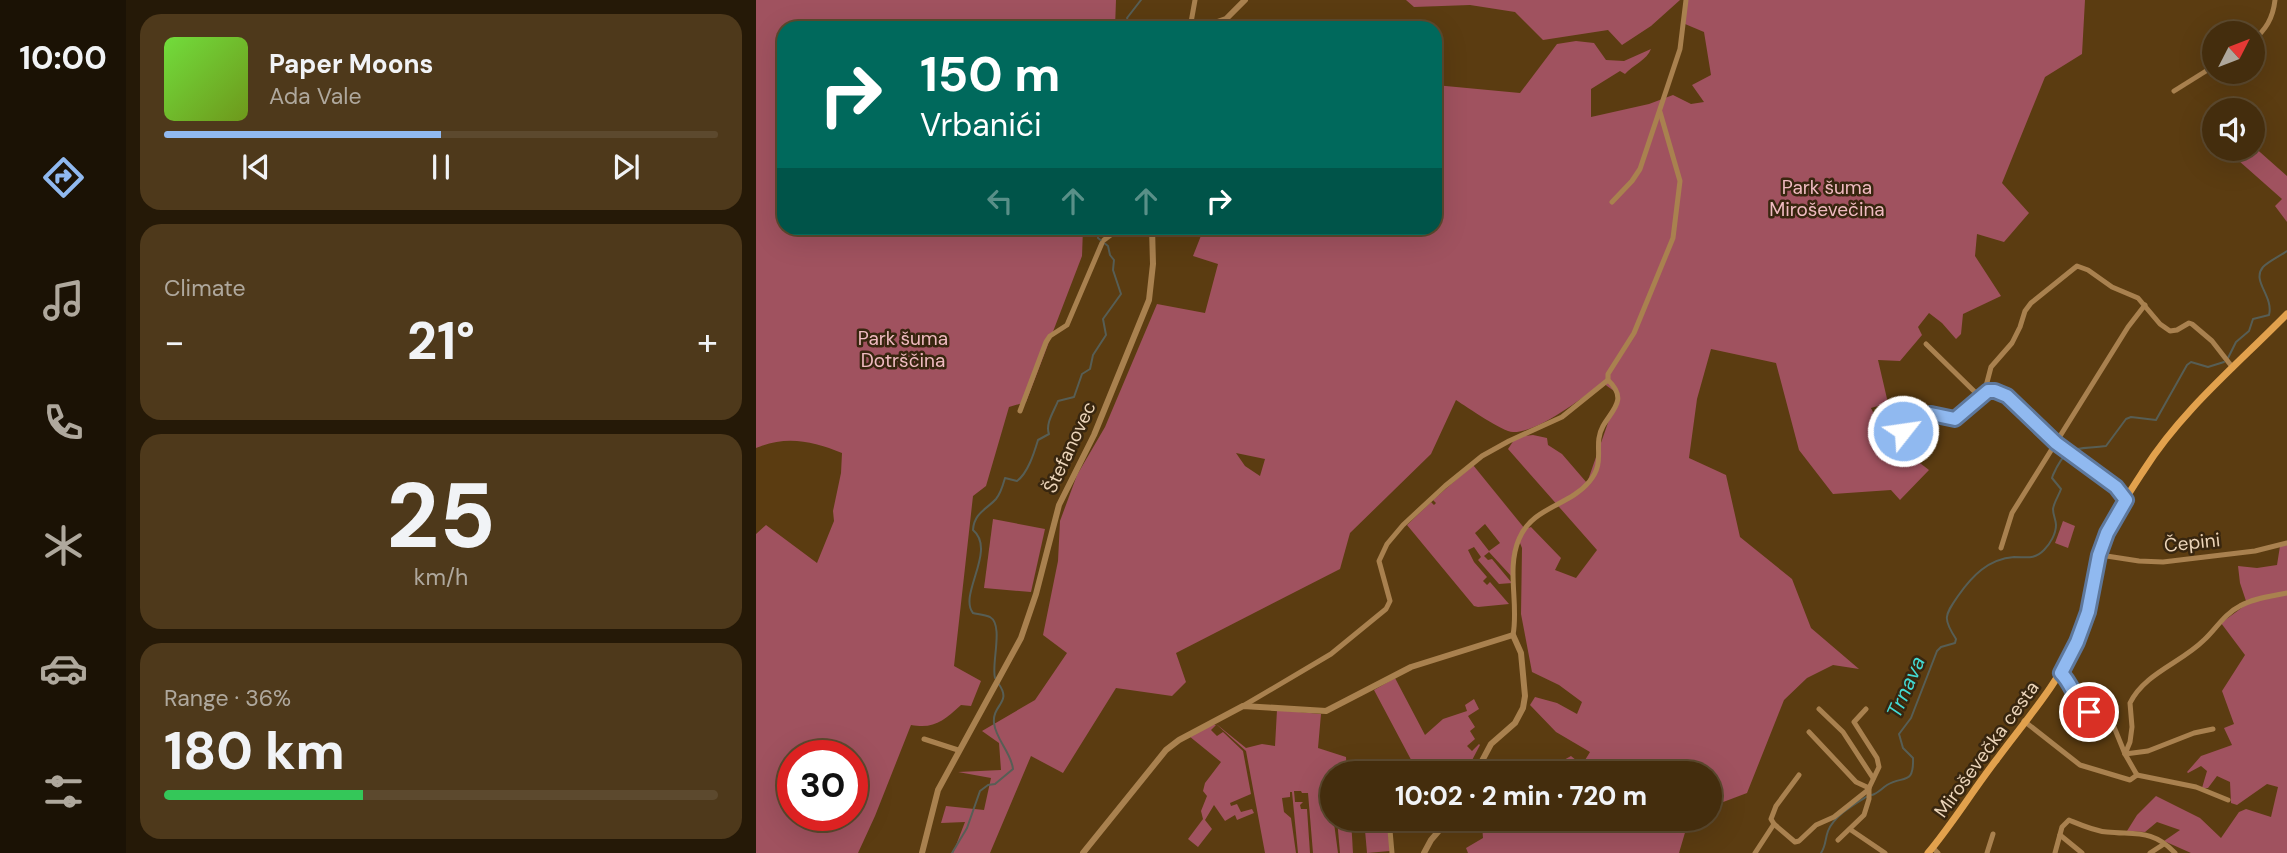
<!DOCTYPE html>
<html lang="en">
<head>
<meta charset="utf-8">
<style>
  body { margin:0; font-family:"DM Sans",sans-serif; background:#4e391b; color:#f1f3f6; height:100vh; display:flex; flex-direction:column; font-size:26px; white-space:nowrap }
  * { box-sizing:border-box; margin:0 }
  p { font-size:23px; color:#afa89d }
  .icon { flex:none; width:38px; height:38px; fill:none; stroke:currentColor; stroke-width:2; stroke-linecap:round; stroke-linejoin:round }
  .map { position:relative; flex:1; overflow:hidden }
  .panel { display:flex; flex-direction:column; gap:14px; padding:14px; background:#251907; width:630px }
  .panel>* { flex:none }
  .guide { position:absolute; left:21px; top:21px; width:665px; height:214px; border-radius:21px; box-shadow:0 7px 28px #0002,0 0 0 2px #5c492e; background:#00695c; color:#fff; overflow:hidden }
  .needle { width:46px; rotate:48deg }
  .tools { position:absolute; left:1446px; top:21px; display:grid; gap:14px }
  .tools a { display:grid; place-items:center; width:63px; height:63px; border-radius:50%; background:#442d0d; box-shadow:0 7px 28px #0002,0 0 0 2px #5c492e; font-size:35px }
  .speed { position:absolute; left:21px; top:740px; display:flex; gap:14px; font-size:35px; font-weight:700; text-align:center }
  .speed>* { display:grid; place-content:center; width:91px; height:91px; border-radius:50%; background:#442d0d; box-shadow:0 7px 28px #0002,0 0 0 2px #5c492e; line-height:1 }
  .speed .limit { border:10px solid #d22; background:#fff; color:#111 }
  .pin { position:absolute; display:grid; place-items:center; width:60px; height:60px; color:#fff; margin:-30px; border:4px solid #fff; border-radius:50%; box-shadow:0 2px 7px #0007 }
  .me { position:absolute; width:77px; margin:-38px; rotate:60deg; stroke-linejoin:round; filter:drop-shadow(0 0 5px #0008) }
  .turn { display:flex; align-items:center; gap:24px; height:147px; padding:0 28px; font-size:32px }
  .turn .icon { width:91px; height:91px; stroke-width:2.5 }
  .turn b { display:block; font-size:49px; line-height:60px }
  .lanes { display:flex; align-items:center; height:66px; padding:0 28px; background:#0003; justify-content:center; gap:35px; direction:ltr }
  .lanes .off { opacity:.35 }
  .big { font-size:52px; font-weight:800; line-height:1.1 }
  .panel .card { flex:1; display:flex; flex-direction:column; justify-content:center; gap:10px; min-width:0; padding:0 24px; border-radius:21px; background:#4e391b }
  .panel .dial { align-items:center; gap:0 }
  .dial b { font-size:91px; line-height:1 }
  .song { display:flex; align-items:center; gap:21px }
  .cover { width:84px; height:84px; border-radius:10px; background:linear-gradient(135deg,hsl(100 70% 55%),hsl(80 70% 35%)) }
  .played { height:7px; border-radius:4px; background:linear-gradient(90deg,#90b9f0 50%,#5c492e 50%) }
  .keys { display:flex; justify-content:space-around; direction:ltr }
  .heat { display:flex; justify-content:space-between; align-items:center; font-size:38px; direction:ltr }
  .charge { height:10px; border-radius:5px; background:linear-gradient(90deg,#34c759 36%,#5c492e 0) }
  .trip { position:absolute; left:564px; top:761px; width:402px; height:70px; border-radius:35px; background:#442d0d; box-shadow:0 7px 28px #0002,0 0 0 2px #5c492e; font-weight:800; line-height:70px; text-align:center }
  main { display:flex; flex:1; min-height:0 }
  .tabs { display:flex; flex-direction:column; width:126px; justify-content:space-around; align-items:center; background:#1b1205; color:#afa89d }
  .tabs .icon { width:49px; height:49px }
  .tabs .active { color:#90b9f0 }
  .tabs b { font-size:32px; color:#f1f3f6 }
  .map>svg:first-child { display:block }
  .green { fill:#a0525f; fill-rule:evenodd }
  .lines { fill:none; stroke-linecap:round; stroke-linejoin:round }
  .stream { stroke:#575e55; stroke-width:2 }
  .minor { stroke:#a9814f; stroke-width:5 }
  .tertiary { stroke:#a9814f; stroke-width:6 }
  .secondary { stroke:#e2a14d; stroke-width:7 }
  .route-casing { stroke:#5e789c; stroke-width:18 }
  .route { stroke:#90b9f0; stroke-width:12 }
  .labels { text-anchor:middle; stroke-width:5; stroke-linejoin:round; paint-order:stroke }
  .park-label { font-size:19px; fill:#f0bbc1; stroke:#38260f }
  .street-label { font-size:19px; fill:#ebd4b9; stroke:#38260f }
  .water-label { font-size:21px; font-style:italic; fill:#43dbd5; stroke:#38260f }
</style>
</head>
<body>
<main>
<nav class="tabs">
<b>10:00</b>
<svg class="icon active" aria-label="directions" viewBox="0 0 24 24"><path d="M12 3l9 9-9 9-9-9zM9 14v-3h6M13 9l2 2-2 2"/></svg>
<svg class="icon" aria-label="music" viewBox="0 0 24 24"><path d="M9 18V5l10-2v13"/><circle cx="6" cy="18" r="3"/><circle cx="16" cy="16" r="3"/></svg>
<svg class="icon" aria-label="phone" viewBox="0 0 24 24"><path d="M5 4h4l2 5-3 2q2 4 5 5l2-3 5 2v4C11 20 4 13 5 4z"/></svg>
<svg class="icon" aria-label="climate" viewBox="0 0 24 24"><path d="M12 3v18M4 7l16 10M4 17L20 7"/></svg>
<svg class="icon" aria-label="car" viewBox="0 0 24 24"><path d="M5 17H2v-5l4-1 3-4h7l3 4 3 1v5h-3M9 17h6M6 11h13"/><circle cx="7" cy="17" r="2"/><circle cx="17" cy="17" r="2"/></svg>
<svg class="icon" aria-label="filters" viewBox="0 0 24 24"><path d="M4 7h16M4 17h16"/><circle cx="9" cy="7" r="2"/><circle cx="15" cy="17" r="2"/></svg>
</nav>
<section class="panel">
<div class="card">
<div class="song"><i class="cover"></i><div><b>Paper Moons</b><p>Ada Vale</p></div></div>
<div class="played"></div>
<div class="keys"><svg class="icon" aria-label="previous" viewBox="0 0 24 24"><path d="M18 5L8 12l10 7zM5 5v14"/></svg><svg class="icon" aria-label="pause" viewBox="0 0 24 24"><path d="M8 5v14M16 5v14"/></svg><svg class="icon" aria-label="next" viewBox="0 0 24 24"><path d="M6 5l10 7-10 7zM19 5v14"/></svg></div>
</div>
<div class="card"><p>Climate</p>
<div class="heat"><a>−</a><b class="big">21°</b><a>+</a></div>
</div>
<div class="card dial"><b>25</b><p>km/h</p></div>
<div class="card"><p>Range · 36%</p><b class="big">180 km</b><div class="charge"></div></div>
</section>
<div class="map">
<svg width="1531" height="853" viewBox="0 0 1531 853">
  <rect width="100%" height="100%" fill="#5b3c11"/>
  <!-- green -->
  <g class="green">
    <path d="M0 0H360L359 28H28V228H327L326 256 270 402 253 407 230 486 217 496 198 666 225 681 215 706 205 705C187 721 179 729 155 725L119 816 102 853H0V534L10 525 61 563 78 521 77 511 85 473 86 453C57 441 30 435 0 448ZM37 756H96V816H37Z"/>
    <polygon points="650,0 924,0 895,26 866,45 852,30 787,40 759,12 714,5 658,7"/>
    <path d="M930 0H1329L1326 54 1289 77 1246 183 1273 213 1248 242 1221 234 1219 256 1245 296 1207 314 1205 334 1200 339 1186 323 1173 313 1162 327 1166 335 1144 361 1122 360 1132 403 1115 408 1121 420 1136 415 1160 460 1173 470 1144 500 1135 490 1077 494 1043 450 1020 363 955 349 941 399 933 458 970 475 984 537 1036 579 1055 628 1103 669 1077 665 1051 678 1028 700 991 793 954 807V774L790 773V770L815 756 826 765 834 752 800 732 774 705 779 697 801 703 821 714 826 702 803 685 776 672 765 614 766 548 762 538 756 577 733 552 728 556 732 560 736 559 756 583 743 584 722 560 725 557 718 547 712 550 718 562 731 577 727 581 731 585 734 582 753 604 722 607 718 606 651 525 675 502 678 505 680 503 677 500 717 465 769 529 775 527 805 558 799 570 820 578 841 550 752 449 760 437 777 435 791 438 792 445 806 454 831 483 862 394 847 383C827 397 782 433 757 432 747 432 711 407 700 400L675 454 594 533 584 569 420 653 430 682 416 696 360 688 307 773 275 756 234 853H197L209 822 185 823 190 806 228 810 235 778 202 772 245 770 243 743 226 731 279 700 311 653 287 635 302 561 304 521 321 475 349 427 401 304 449 313 462 264 437 256 448 228H679V85L764 93 801 44 820 41 838 43 850 60 868 61 895 49C891 60 877 65 869 74L864 71 835 89V117L893 104 917 95 935 104 948 102 936 85 955 75 948 32 929 24ZM480 453 509 459 504 476 489 466ZM729 524 744 543 733 551 719 533Z"/>
    <polygon points="1496,145 1531,176 1531,222 1519,206 1526,199 1474,153 1477,149 1496,149"/>
    <polygon points="237,519 289,529 275,592 228,588"/>
    <polygon points="1307,521 1319,526 1312,548 1299,543"/>
    <polygon points="1531,545 1531,853 1435,853 1408,841 1424,830 1401,822 1389,832 1371,831 1381,815 1400,796 1444,818 1465,838 1483,812 1490,809 1515,817 1522,787 1511,784 1481,805 1475,803 1474,782 1461,776 1452,788 1446,788 1451,771 1445,766 1432,773 1431,772 1445,756 1476,745 1468,728 1478,724 1466,691 1489,655 1465,623 1491,604 1484,583 1482,566 1501,568 1521,565 1524,546"/>
    <polygon points="639,678 669,735 687,719 711,711 709,705 718,699 723,709 712,716 719,727 714,731 719,739 711,746 716,751 723,744 724,745 713,766 717,770 715,773 641,773 640,766 661,771 618,690"/>
    <polygon points="521,710 565,714 562,748 590,757 591,773 576,774 576,788 570,789 570,797 576,797 576,803 567,805 567,808 576,808 582,853 557,853 552,793 546,793 545,791 538,791 539,802 547,802 544,805 545,809 551,809 554,853 542,853 536,792 534,792 534,797 526,798 528,812 535,818 540,853 509,853 490,751 459,723 490,748 506,744 519,746"/>
    <polygon points="456,724 460,725 455,730 461,736 467,732 487,751 495,794 474,803 475,806 481,804 485,812 496,809 498,813 481,820 479,815 469,821 458,805 449,820 456,829 442,847 432,839 447,819 445,811 451,796 447,791 449,783 465,762 433,736"/>
    <polygon points="581,819 595,819 597,853 584,853"/>
    <polygon points="608,819 619,819 620,830 632,829 634,851 611,853"/>
    <polygon points="732,819 760,819 775,832 780,819 933,819 923,853 712,853 710,848 727,838 726,825"/>
  </g>
  <g class="lines">
    <!-- stream -->
    <g class="stream">
      <polyline points="375,28 371,18 385,0"/>
      <path d="M1472 358 1480 342 1493 331 1497 319 1513 315C1518 296 1495 281 1507 267 1513 261 1524 256 1531 251"/>
      <path d="M239 678C235 664 248 625 234 617 229 615 221 614 217 613 202 595 241 550 217 530 218 513 231 509 240 499 245 493 247 485 249 478L261 481C272 473 278 453 282 440L293 434C289 424 298 411 302 401L318 397 326 374 334 369 337 355 350 335 347 319 365 294 357 270 358 260 354 255 352 246 342 238 341 228"/>
      <path d="M1116 795C1122 793 1125 789 1131 785 1147 775 1158 786 1157 758L1147 748 1143 734 1155 718 1181 651 1185 647 1199 643 1200 639C1187 619 1188 616 1202 596 1216 576 1232 559 1258 557 1271 557 1278 560 1288 550 1294 544 1300 534 1300 525 1300 520 1297 515 1297 509 1298 502 1303 495 1305 489L1296 478 1297 475C1311 443 1320 450 1350 446L1370 419 1375 417 1400 420 1431 365 1435 362 1452 367 1468 362"/>
      <path d="M196 853 211 828 224 791 232 785 239 784 257 769C255 752 240 740 238 723 236 704 257 703 242 683"/>
      <path d="M1065 853C1070 846 1069 839 1072 831 1078 816 1097 805 1110 797"/>
    </g>
    <!-- minor -->
    <g class="minor">
      <polyline points="434,28 439,0"/>
      <path d="M1496 41C1510 30 1517 18 1519 0"/>
      <polyline points="1418,91 1458,66"/>
      <polyline points="856,202 876,181 884,169 924,49 930,0"/>
      <polyline points="348,240 364,228"/>
      <polyline points="1170,344 1225,398"/>
      <polyline points="1230,393 1229,390 1235,367 1256,343 1264,327 1269,311 1275,303 1321,266 1332,270 1356,287 1382,298 1404,324 1414,331 1421,330 1433,323 1436,324 1456,341 1477,368"/>
      <polyline points="264,411 290,342 294,336 311,325 346,243"/>
      <polyline points="1147,431 1175,413 1200,419 1232,391 1239,391 1251,396 1300,443 1360,487 1370,500"/>
      <polyline points="1245,548 1256,513 1372,327 1389,305"/>
      <polyline points="1344,555 1383,561 1407,562 1499,551 1531,543"/>
      <path d="M757 635C763 604 750 569 763 539 776 507 813 506 833 482 851 461 836 446 847 426 857 409 872 399 852 380V374L878 333 917 238 924 181 904 112"/>
      <path d="M1305 672C1313 681 1315 692 1322 702 1330 713 1345 716 1356 722L1369 754 1381 775"/>
      <polyline points="487,706 575,654 630,609 634,601 623,561 631,544 647,525 689,486 726,456 753,441 806,417 852,380"/>
      <polyline points="1063,709 1087,732 1117,778"/>
      <polyline points="1268,721 1324,765 1374,780 1381,775"/>
      <polyline points="1053,732 1100,782 1113,788"/>
      <polyline points="168,739 202,750"/>
      <path d="M1369 754 1374 742 1376 727 1374 703C1389 673 1425 663 1448 640 1460 629 1468 614 1484 606 1497 598 1516 596 1531 593"/>
      <polyline points="1369,754 1392,751 1438,733 1457,729"/>
      <polyline points="1381,775 1440,787 1472,800"/>
      <polyline points="633,819 636,853"/>
      <polyline points="1018,824 1039,842 1043,841 1060,825 1078,817 1112,790"/>
      <polyline points="1095,830 1129,853"/>
      <polyline points="1304,835 1326,853"/>
      <polyline points="1082,840 1108,815 1113,799 1113,788 1123,767 1121,758 1098,722 1110,709"/>
      <polyline points="1177,848 1182,853"/>
      <polyline points="999,853 1018,824 1015,819 1020,806 1043,775"/>
      <polyline points="1231,853 1237,834"/>
      <path d="M1299 853 1306 827 1313 820C1325 825 1338 831 1351 832 1379 835 1397 829 1419 853"/>
      <polyline points="1394,853 1408,844"/>
    </g>
    <!-- tertiary -->
    <g class="tertiary">
      <polyline points="444,28 470,19 489,0"/>
      <polyline points="166,853 182,790 265,638 280,594 303,505 338,435 393,300 397,264 396,228"/>
      <polyline points="327,853 410,750 423,740 487,706 570,711 655,667 757,635 765,653 769,696 767,708 759,723 735,744 719,774"/>
      <polyline points="668,853 675,840 693,819"/>
    </g>
    <!-- secondary -->
    <path class="secondary" d="M1172 853C1197 823 1217 790 1241 759 1269 721 1302 684 1321 641 1334 612 1336 583 1344 554 1352 524 1371 496 1388 470 1426 410 1482 364 1531 314"/>
  </g>
  <g class="lines">
    <!-- route casing -->
    <g class="route-casing">
      <path id="route" d="M1147 431 1175 414 1199 419 1232 391H1239L1251 396 1300 443 1360 487 1370 500 1351 533 1343 555 1332 612 1321 642 1305 673C1317 685 1318 700 1333 712"/>
    </g>
    <!-- route -->
    <use href="#route" class="route"/>
  </g>
  <g class="labels">
    <!-- park labels -->
    <g class="park-label">
      <text x="1071" y="194">Park šuma<tspan x="1071" dy="22">Miroševečina</tspan></text>
      <text x="147" y="345">Park šuma<tspan x="147" dy="22">Dotrščina</tspan></text>
    </g>
    <!-- street labels -->
    <g class="street-label">
      <text transform="translate(313 447) rotate(-65)" y="7">Štefanovec</text>
      <text transform="translate(1436 542) rotate(-6)" y="7">Čepini</text>
      <text transform="translate(1230 749) rotate(-54)" y="7">Miroševečka cesta</text>
    </g>
    <!-- water labels -->
    <g class="water-label">
      <text transform="translate(1150 687) rotate(-66)" y="7">Trnava</text>
    </g>
  </g>
</svg>
<div class="tools">
<a><svg class="needle" viewBox="-14 -14 28 28"><path d="M0-13l5 13h-10z" fill="#e53935"/><path d="M0 13l5-13h-10z" fill="#afa89d"/></svg></a>
<a><svg class="icon" aria-label="sound" viewBox="0 0 24 24"><path d="M4 9h4l5-4v14l-5-4H4zM17 9q2 3 0 6"/></svg></a>
</div>
<div class="speed"><div class="limit">30</div></div>
<div class="pin" style="left:1333px;top:712px;background:#d93025"><svg class="icon" aria-label="arrive" viewBox="0 0 24 24"><path d="M6 21V4h12l-3 4 3 4H6"/></svg></div>
<svg class="me" style="left:1147px;top:431px" viewBox="-20 -20 40 40"><circle r="17" fill="#90b9f0" stroke="#fff" stroke-width="3"/><path d="M0-11L8 9 0 5-8 9z" fill="#fff"/></svg>
<div class="trip">10:02 · 2 min · 720 m</div>
<div class="guide">
<div class="turn"><svg class="icon" aria-label="right" viewBox="0 0 24 24"><path d="M7 20v-9h11M14 6l5 5-5 5"/></svg><div><b>150 m</b>Vrbanići</div></div>
<div class="lanes"><svg class="icon off" aria-label="left" viewBox="0 0 24 24"><path d="M17 20v-9H6M10 6l-5 5 5 5"/></svg><svg class="icon off" aria-label="ahead" viewBox="0 0 24 24"><path d="M12 20V5M6 11l6-6 6 6"/></svg><svg class="icon off" aria-label="ahead" viewBox="0 0 24 24"><path d="M12 20V5M6 11l6-6 6 6"/></svg><svg class="icon" aria-label="right" viewBox="0 0 24 24"><path d="M7 20v-9h11M14 6l5 5-5 5"/></svg></div>
</div>
</div>
</main>
</body>
</html>
